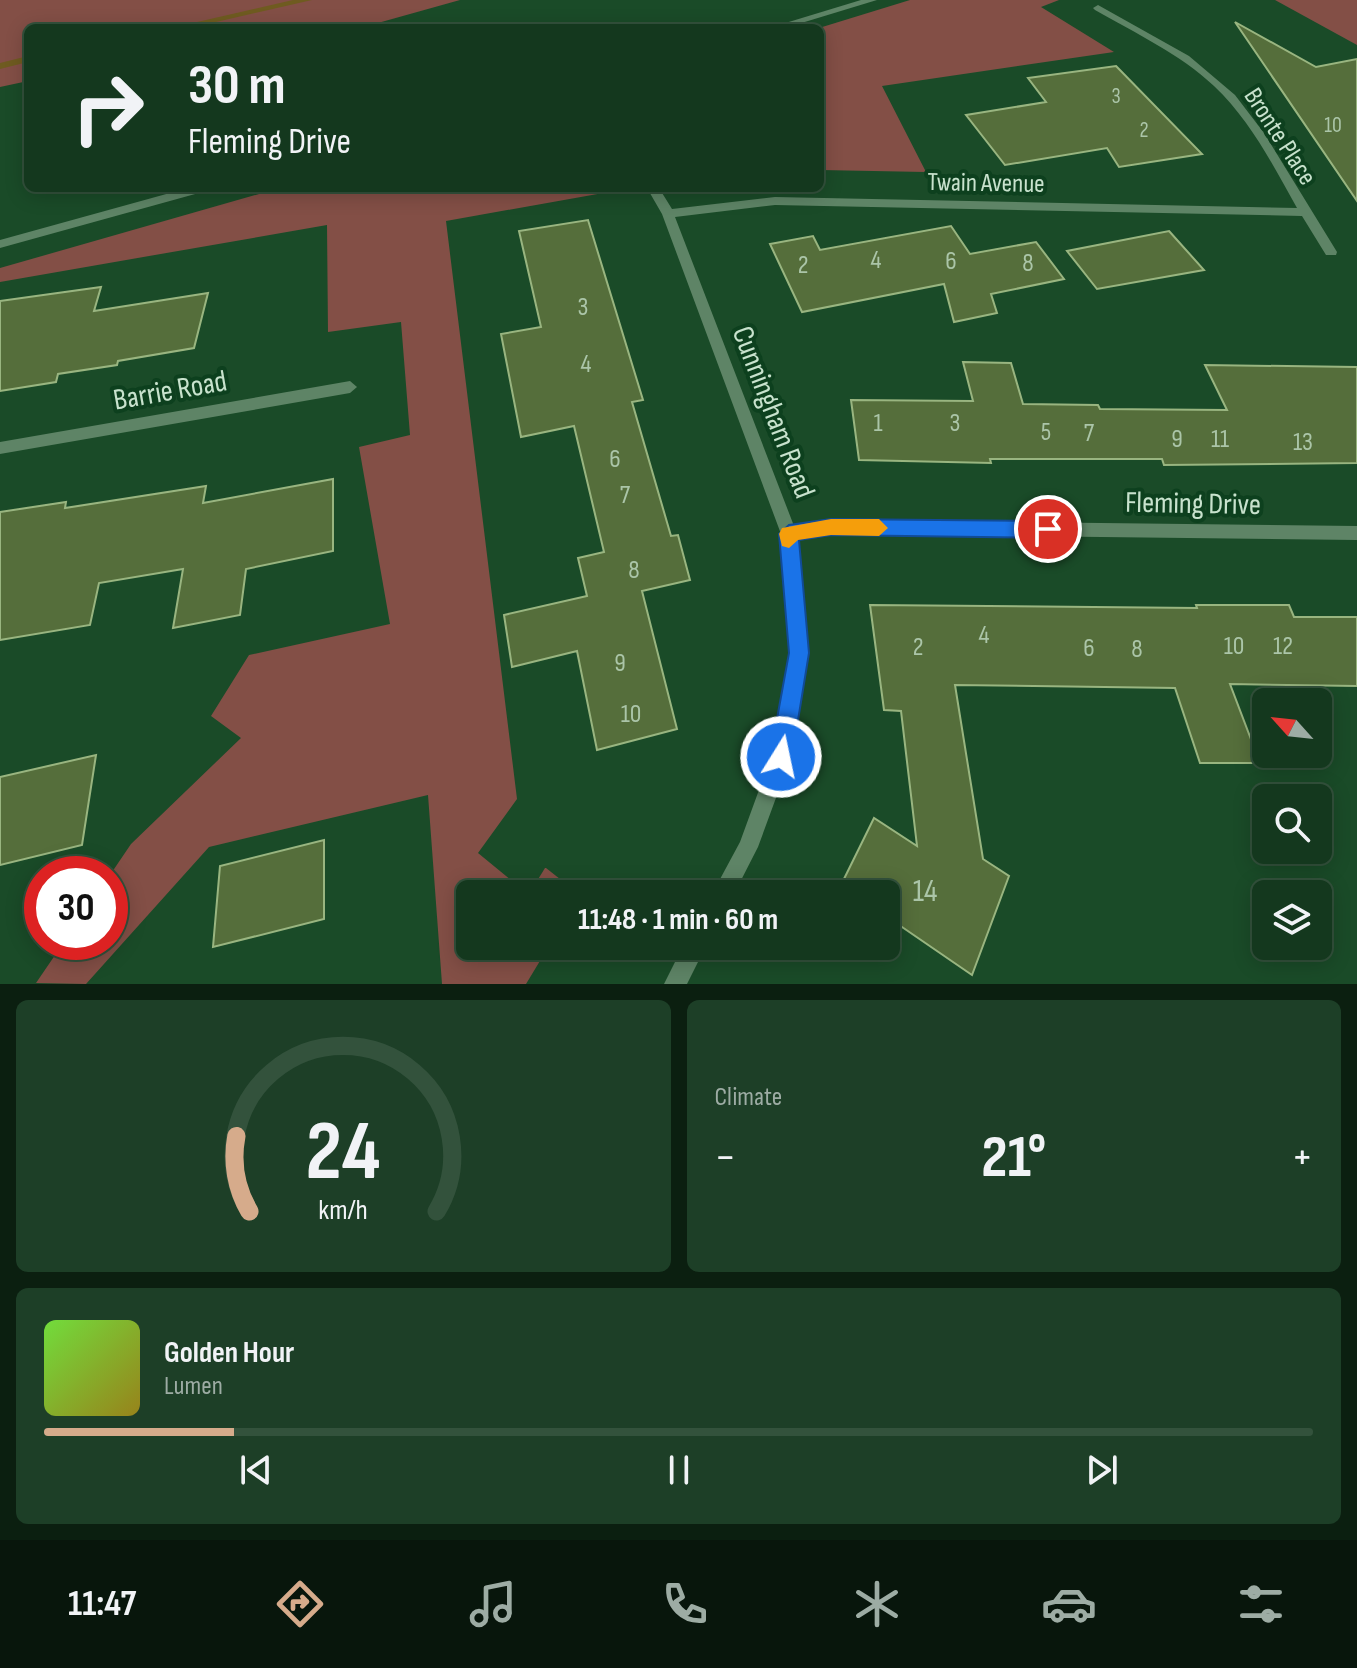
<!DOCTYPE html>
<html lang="en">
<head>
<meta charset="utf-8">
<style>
  body { margin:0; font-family:"Sofia Sans Condensed",sans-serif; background:#1d3f27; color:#f1f3f6; height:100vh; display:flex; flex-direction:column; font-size:30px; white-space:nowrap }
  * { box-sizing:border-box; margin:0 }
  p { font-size:26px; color:#9daca4 }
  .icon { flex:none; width:44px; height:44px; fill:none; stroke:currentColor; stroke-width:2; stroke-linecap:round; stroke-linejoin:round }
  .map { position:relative; height:984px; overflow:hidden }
  .drawer { display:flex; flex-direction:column; gap:16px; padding:16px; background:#0b1f10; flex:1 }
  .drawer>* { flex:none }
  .banner { position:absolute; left:24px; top:24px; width:800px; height:168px; border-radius:12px; box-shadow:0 4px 20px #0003,0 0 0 2px #33523c; background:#14381e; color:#f1f3f6; overflow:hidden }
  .needle { width:52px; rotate:297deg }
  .buttons { position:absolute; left:1252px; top:688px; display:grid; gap:16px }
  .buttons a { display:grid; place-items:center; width:80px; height:80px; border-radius:12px; background:#14381e; box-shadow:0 4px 20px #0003,0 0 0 2px #33523c; font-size:40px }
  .speed { position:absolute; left:24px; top:856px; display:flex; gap:16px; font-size:40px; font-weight:700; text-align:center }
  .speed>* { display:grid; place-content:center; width:104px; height:104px; border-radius:50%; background:#14381e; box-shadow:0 4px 20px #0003,0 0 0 2px #33523c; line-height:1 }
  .speed .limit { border:12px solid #d22; background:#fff; color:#111 }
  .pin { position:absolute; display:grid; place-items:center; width:68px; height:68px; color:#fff; margin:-34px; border:4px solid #fff; border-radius:50%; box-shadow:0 2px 8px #0007 }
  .me { position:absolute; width:88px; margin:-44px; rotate:10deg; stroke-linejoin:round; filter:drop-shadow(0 0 6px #0008) }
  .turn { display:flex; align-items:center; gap:28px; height:168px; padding:0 32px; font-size:36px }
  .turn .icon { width:104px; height:104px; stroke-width:2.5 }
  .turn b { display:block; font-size:56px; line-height:68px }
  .big { font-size:60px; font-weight:700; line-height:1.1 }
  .drawer .tile { flex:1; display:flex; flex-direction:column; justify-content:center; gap:12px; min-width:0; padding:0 28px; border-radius:12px; background:#1d3f27 }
  .drawer .dial { align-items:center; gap:0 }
  .dial svg { height:208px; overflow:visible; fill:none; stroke:#33523c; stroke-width:7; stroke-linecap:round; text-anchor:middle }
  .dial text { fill:#f1f3f6; stroke:none }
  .song { display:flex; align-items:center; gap:24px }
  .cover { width:96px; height:96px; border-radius:12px; background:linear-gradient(135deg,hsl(100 70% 55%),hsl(50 70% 35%)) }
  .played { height:8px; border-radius:4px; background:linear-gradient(90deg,#d6ab8b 15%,#33523c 15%) }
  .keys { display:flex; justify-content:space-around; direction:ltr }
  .heat { display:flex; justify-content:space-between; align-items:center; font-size:44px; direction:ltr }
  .drawer .tiles { flex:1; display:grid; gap:16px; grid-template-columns:1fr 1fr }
  .tile:last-child { grid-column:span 2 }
  .trip { position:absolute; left:456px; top:880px; width:444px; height:80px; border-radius:12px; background:#14381e; box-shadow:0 4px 20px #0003,0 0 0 2px #33523c; font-weight:700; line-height:80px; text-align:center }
  .dock { display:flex; height:128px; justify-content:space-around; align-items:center; background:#08160c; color:#9daca4 }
  .dock .icon { width:56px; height:56px }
  .dock .active { color:#d6ab8b }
  .dock b { font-size:36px; color:#f1f3f6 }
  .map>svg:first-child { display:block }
  .green { fill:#834f46 }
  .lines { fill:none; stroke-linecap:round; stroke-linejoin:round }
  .stream { fill:#6f5b20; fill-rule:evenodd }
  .building { fill:#556e3b; stroke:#99b580; stroke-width:2 }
  .street { fill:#5e8466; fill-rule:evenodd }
  .route { fill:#1a73e8; stroke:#114b97; stroke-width:2 }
  .slow { fill:#f59e0b }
  .labels { text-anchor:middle; stroke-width:8; stroke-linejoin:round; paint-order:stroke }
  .far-number-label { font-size:22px; fill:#abc5a8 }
  .far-street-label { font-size:26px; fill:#c8e2cd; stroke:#0d401e }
  .number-label { font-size:26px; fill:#abc5a8 }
  .street-label { font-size:30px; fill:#c8e2cd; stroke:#0d401e }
  .near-number-label { font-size:32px; fill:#abc5a8 }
</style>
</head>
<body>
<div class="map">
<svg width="1357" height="984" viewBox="0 0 1357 984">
  <rect width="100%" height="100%" fill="#1a4b28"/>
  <!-- green -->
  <g class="green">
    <polygon points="0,0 460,0 360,28 28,28 28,81 0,87"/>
    <polygon points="910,0 1059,0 1041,7 1114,52 882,86 926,172 820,170 819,28"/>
    <polygon points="1275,0 1357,0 1357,45"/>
    <polygon points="280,188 620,190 446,221 517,799 478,853 528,894 470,894 470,946 549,946 526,984 442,984 428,795 209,847 86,984 36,983 64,942 110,942 110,875 131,844 241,738 211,716 249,655 390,624 359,447 410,435 401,322 328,332 327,225 0,282 0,268"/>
    <polygon points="545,868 546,868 579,894 529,894"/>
  </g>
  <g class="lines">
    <!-- stream -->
    <g class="stream">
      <polygon points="293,0 312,0 190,28 171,28"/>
      <polygon points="28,56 28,62 0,69 0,63"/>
    </g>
  </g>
  <!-- building -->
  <g class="building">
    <polygon points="1235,22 1316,67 1357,59 1357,201"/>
    <polygon points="1116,66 1202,154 1119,167 1107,148 1005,165 966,115 1046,102 1028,78"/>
    <polygon points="588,220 643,400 632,402 671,536 678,535 690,580 642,591 677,729 597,750 577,651 512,667 504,615 587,596 578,558 604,552 574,426 521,437 501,334 541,327 519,231"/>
    <polygon points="951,226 970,254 1036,242 1064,279 991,294 997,313 954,322 944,284 802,312 770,244 813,236 820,250"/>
    <polygon points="1169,231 1204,270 1097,289 1067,251"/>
    <polygon points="101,287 94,311 208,293 194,348 118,361 117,365 58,374 56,382 0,391 0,301"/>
    <polygon points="963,362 1011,363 1023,404 1098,405 1100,409 1227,410 1205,365 1357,367 1357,463 1164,465 1162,459 990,459 991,463 859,460 851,400 973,401"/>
    <polygon points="333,479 333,551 246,569 240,615 173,628 183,569 99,583 90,625 0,640 0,512 66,502 65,508 206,486 203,503"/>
    <polygon points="870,605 1197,608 1196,605 1289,605 1294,617 1357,617 1357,686 1230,684 1260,763 1200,763 1175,688 955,685 983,859 1009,876 972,975 886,916 886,894 853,894 841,885 874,818 917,846 901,711 884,710"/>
    <polygon points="96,755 82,845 0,865 0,777"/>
    <polygon points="324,840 324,919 213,947 220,866"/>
  </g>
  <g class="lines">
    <!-- street -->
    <g class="street">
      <polygon points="861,0 877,0 785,28 769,28"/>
      <path d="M1098 5 1189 56 1235 95 1264 133 1337 252 1336 255H1326L1302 216 775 205 675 217 794 526 831 520 1357 526V540L831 534 798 540 808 653 791 757 758 847 734 894H712L740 842 771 757 790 653 781 534 662 214 647 188H659L672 209 775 197 1297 208C1273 165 1250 120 1214 86 1180 54 1135 33 1095 10L1093 8Z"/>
      <polygon points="188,188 208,188 206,191 0,248 0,240"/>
      <polygon points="350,381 357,387 350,393 0,454 0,442"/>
      <polygon points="683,946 706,946 687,984 664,984"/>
    </g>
  </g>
  <!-- route -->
  <polygon class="route" points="831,519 1048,521 1057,529 1048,538 831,535 799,540 809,653 792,757 789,765 781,768 773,765 770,757 789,653 779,534 789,525"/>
  <!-- slow -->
  <polygon class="slow" points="831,519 879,519 888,528 879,536 831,535 798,540 789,548 782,546 779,534 782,528"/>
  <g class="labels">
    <!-- far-number labels -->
    <g class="far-number-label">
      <text x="1116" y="103">3</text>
      <text x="1333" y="132">10</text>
      <text x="1144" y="137">2</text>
    </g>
    <!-- far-street labels -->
    <g class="far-street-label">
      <text transform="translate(1281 136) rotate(57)" y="9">Bronte Place</text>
      <text transform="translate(986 182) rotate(1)" y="9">Twain Avenue</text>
    </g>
    <!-- number labels -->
    <g class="number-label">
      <text x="876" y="268">4</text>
      <text x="951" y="269">6</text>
      <text x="1028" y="271">8</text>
      <text x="803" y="273">2</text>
      <text x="583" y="315">3</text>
      <text x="586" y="372">4</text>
      <text x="878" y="431">1</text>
      <text x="955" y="431">3</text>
      <text x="1046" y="440">5</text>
      <text x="1089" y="441">7</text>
      <text x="1177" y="447">9</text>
      <text x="1220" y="447">11</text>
      <text x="1303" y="450">13</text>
      <text x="615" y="467">6</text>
      <text x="625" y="503">7</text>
      <text x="634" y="578">8</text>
      <text x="984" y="643">4</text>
      <text x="1234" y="654">10</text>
      <text x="1283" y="654">12</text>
      <text x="918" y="655">2</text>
      <text x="1089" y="656">6</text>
      <text x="1137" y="657">8</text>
      <text x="620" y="671">9</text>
      <text x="631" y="722">10</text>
    </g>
    <!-- street labels -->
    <g class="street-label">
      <text transform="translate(170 390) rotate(-10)" y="10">Barrie Road</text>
      <text transform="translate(774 412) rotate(69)" y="10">Cunningham Road</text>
      <text transform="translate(1193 503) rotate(1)" y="10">Fleming Drive</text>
    </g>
    <!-- near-number labels -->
    <g class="near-number-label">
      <text x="925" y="901">14</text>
    </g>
  </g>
</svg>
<div class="buttons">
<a><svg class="needle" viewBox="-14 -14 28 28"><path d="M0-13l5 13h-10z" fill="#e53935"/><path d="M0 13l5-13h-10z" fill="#9daca4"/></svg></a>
<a><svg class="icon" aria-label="search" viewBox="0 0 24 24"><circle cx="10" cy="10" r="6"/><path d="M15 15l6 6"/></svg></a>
<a><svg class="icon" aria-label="layers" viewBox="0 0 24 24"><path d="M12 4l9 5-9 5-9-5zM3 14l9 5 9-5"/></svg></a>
</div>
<div class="speed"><div class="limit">30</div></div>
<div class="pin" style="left:1048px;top:529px;background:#d93025"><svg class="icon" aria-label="arrive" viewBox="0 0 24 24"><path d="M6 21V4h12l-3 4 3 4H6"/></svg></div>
<svg class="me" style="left:781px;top:757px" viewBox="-20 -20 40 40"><circle r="17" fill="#1a73e8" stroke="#fff" stroke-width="3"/><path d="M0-11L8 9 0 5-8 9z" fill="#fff"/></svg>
<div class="trip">11:48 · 1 min · 60 m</div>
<div class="banner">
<div class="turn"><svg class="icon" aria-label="right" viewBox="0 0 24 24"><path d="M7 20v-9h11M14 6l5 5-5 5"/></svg><div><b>30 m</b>Fleming Drive</div></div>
</div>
</div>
<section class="drawer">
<div class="tiles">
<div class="tile dial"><svg viewBox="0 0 100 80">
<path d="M14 69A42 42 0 1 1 86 69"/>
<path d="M14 69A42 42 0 0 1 9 40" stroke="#d6ab8b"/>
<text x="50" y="56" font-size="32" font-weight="700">24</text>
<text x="50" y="72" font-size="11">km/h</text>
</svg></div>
<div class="tile"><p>Climate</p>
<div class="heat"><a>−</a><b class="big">21°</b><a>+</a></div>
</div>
<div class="tile">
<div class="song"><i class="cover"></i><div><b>Golden Hour</b><p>Lumen</p></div></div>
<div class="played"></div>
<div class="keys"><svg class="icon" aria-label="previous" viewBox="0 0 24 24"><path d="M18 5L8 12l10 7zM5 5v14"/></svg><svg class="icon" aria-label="pause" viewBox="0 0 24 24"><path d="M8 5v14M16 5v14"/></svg><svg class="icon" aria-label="next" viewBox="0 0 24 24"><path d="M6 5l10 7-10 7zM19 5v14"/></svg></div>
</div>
</div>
</section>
<nav class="dock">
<b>11:47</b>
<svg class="icon active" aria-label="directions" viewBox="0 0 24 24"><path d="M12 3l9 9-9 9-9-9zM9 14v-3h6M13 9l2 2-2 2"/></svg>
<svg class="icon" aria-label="music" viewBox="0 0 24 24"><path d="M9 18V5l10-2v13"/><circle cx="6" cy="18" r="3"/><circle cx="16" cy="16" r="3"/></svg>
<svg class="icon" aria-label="phone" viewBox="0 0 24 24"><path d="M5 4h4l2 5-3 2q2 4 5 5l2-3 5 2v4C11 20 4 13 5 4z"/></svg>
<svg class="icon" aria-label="climate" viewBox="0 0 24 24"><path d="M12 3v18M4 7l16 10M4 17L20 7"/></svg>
<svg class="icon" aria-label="car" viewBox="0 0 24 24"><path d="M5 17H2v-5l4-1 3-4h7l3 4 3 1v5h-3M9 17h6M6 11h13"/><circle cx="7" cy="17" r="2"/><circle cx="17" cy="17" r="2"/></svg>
<svg class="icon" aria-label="filters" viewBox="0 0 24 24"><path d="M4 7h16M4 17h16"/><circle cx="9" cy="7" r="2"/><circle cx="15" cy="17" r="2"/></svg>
</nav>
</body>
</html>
